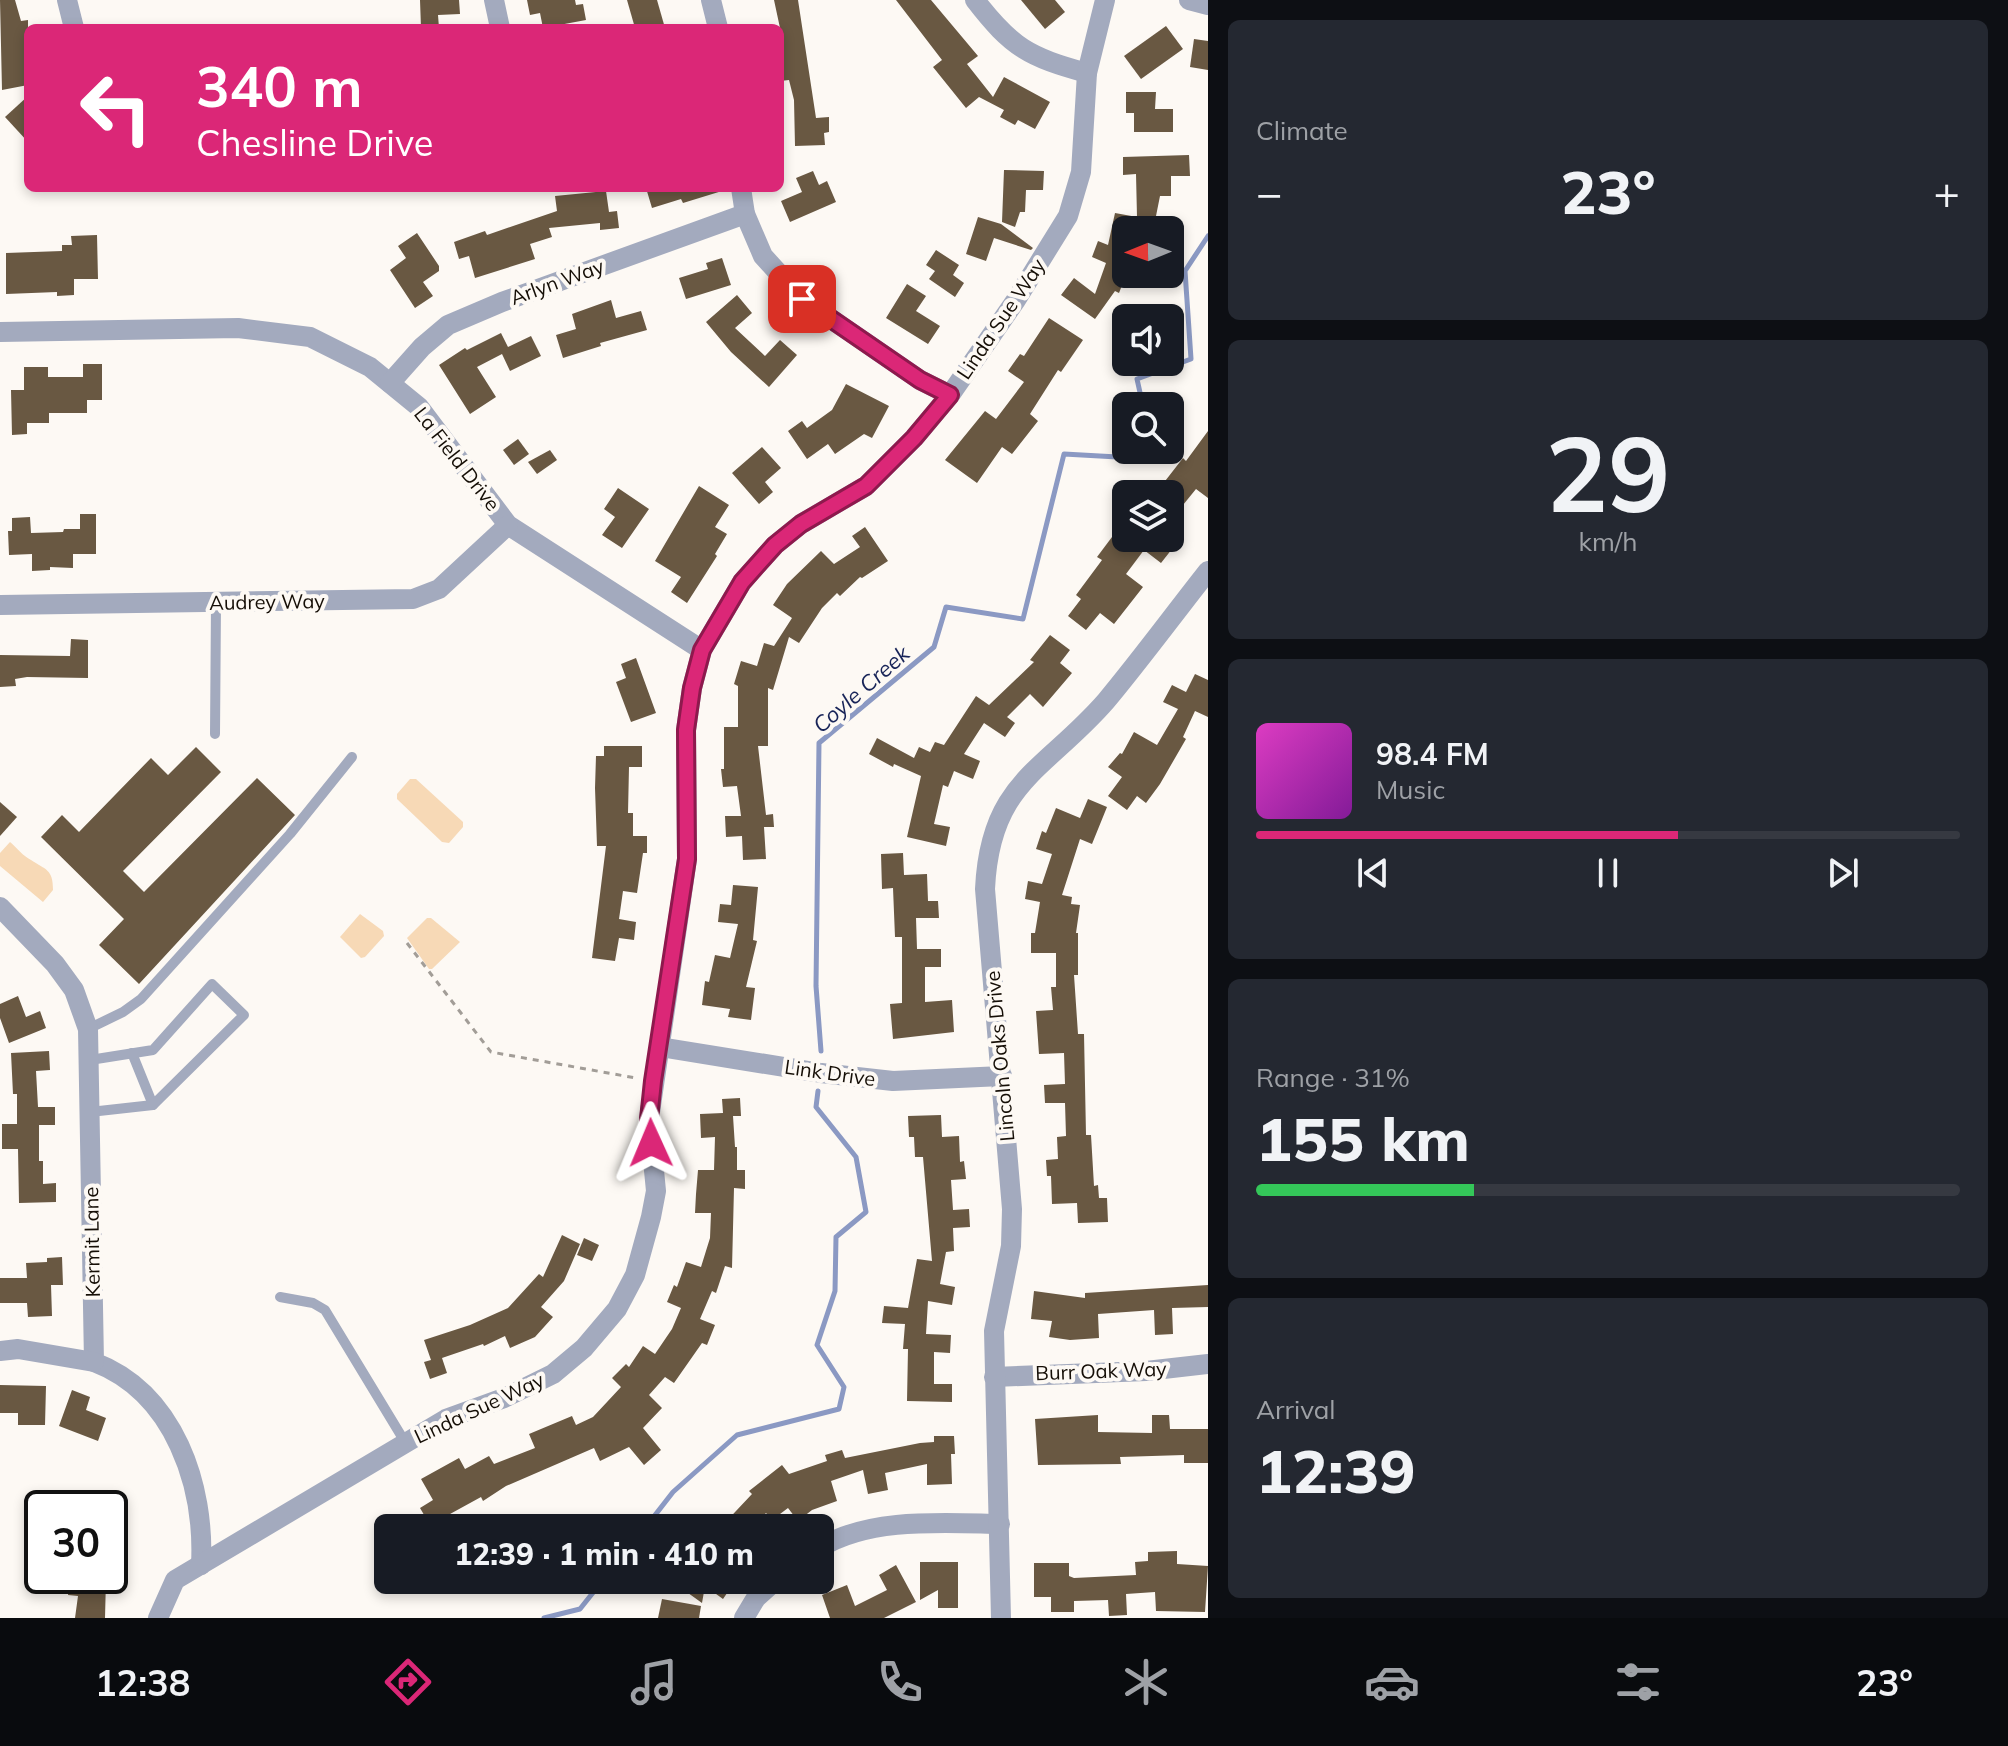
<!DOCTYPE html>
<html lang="en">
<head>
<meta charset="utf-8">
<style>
  body { margin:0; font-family:Mulish,sans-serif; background:#242831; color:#f1f3f6; height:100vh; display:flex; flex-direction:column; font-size:30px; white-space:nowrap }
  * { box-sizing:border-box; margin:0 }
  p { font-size:26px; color:#9ea1a6 }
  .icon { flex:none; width:44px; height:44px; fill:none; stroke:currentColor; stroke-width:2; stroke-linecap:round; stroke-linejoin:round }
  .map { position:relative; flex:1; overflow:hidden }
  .sheet { display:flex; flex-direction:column; gap:20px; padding:20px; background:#0d0f14; width:800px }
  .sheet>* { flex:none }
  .hud { position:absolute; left:24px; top:24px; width:760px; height:168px; border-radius:12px; box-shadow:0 4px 12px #0003; background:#db2777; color:#fff; overflow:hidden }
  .needle { width:52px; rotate:269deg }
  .tools { position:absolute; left:1112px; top:216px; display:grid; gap:16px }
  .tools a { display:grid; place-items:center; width:72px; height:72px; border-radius:12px; background:#171b24; box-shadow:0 4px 12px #0003; font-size:40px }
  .speed { position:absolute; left:24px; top:1490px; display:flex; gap:16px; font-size:40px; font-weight:700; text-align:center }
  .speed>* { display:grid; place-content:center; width:104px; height:104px; border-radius:50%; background:#171b24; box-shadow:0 4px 12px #0003; line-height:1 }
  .speed .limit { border:4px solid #111; border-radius:12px; background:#fff; color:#111 }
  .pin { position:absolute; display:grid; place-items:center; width:68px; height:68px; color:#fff; margin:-34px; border-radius:16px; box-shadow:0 4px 12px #0006 }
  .me { position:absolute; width:88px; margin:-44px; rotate:359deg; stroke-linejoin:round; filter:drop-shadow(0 0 6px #0008) }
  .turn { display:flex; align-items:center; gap:28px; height:168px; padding:0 40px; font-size:36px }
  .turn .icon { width:104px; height:104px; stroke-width:2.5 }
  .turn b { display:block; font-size:56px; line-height:68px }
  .big { font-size:60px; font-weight:800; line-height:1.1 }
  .sheet .widget { flex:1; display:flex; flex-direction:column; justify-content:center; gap:12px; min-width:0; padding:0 28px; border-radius:12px; background:#242831 }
  .sheet .dial { align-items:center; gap:0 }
  .dial b { font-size:104px; line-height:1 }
  .song { display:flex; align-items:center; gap:24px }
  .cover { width:96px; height:96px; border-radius:12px; background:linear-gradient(135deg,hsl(310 70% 55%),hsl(290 70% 35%)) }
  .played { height:8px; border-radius:4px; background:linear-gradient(90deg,#db2777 60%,#363941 60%) }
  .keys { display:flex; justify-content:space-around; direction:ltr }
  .heat { display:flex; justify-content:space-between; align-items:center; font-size:44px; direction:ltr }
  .charge { height:12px; border-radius:6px; background:linear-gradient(90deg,#34c759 31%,#363941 0) }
  .trip { position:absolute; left:374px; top:1514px; width:460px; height:80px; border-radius:12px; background:#171b24; box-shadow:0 4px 12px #0003; font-weight:800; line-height:80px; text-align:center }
  .menu { display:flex; height:128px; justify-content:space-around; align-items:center; background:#090b0e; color:#9ea1a6 }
  .menu .icon { width:56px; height:56px }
  .menu .on { color:#db2777 }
  .menu b { font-size:36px; color:#f1f3f6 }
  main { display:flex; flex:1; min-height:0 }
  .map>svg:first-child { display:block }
  .green { fill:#f7d9b6 }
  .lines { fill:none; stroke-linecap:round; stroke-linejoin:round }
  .stream { stroke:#8b99c3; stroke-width:5 }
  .building { fill:#695842 }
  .path { stroke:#a29d97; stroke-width:3; stroke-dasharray:6 6; stroke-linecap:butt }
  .lane { stroke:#a3aabe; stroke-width:10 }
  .street { stroke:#a3aabe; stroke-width:20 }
  .route-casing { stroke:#8e194d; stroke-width:20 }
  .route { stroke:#db2777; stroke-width:14 }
  .labels { text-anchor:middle; stroke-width:8; stroke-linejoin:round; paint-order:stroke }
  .street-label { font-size:20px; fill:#150e06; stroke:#fdf9f4 }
  .water-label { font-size:22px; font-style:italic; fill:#182458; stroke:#fdf9f4 }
</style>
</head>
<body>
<main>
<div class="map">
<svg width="1208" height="1618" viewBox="0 0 1208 1618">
  <rect width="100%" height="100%" fill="#fdf9f4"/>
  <!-- green -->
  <g class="green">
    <polygon points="410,779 416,779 463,822 463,827 449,843 442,842 397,799 397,794"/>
    <path d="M10 842C17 848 23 856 31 860 46 870 53 869 53 890L43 902 0 866V853Z"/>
    <polygon points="360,914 383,931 384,936 365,957 361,958 340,937"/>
    <polygon points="427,918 431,918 460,942 432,969 429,969 407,938"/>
  </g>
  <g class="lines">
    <!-- stream -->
    <g class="stream">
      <polyline points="1143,406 1137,379 1191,359 1185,271 1208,236"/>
      <polyline points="821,1051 816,986 819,743 934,647 946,607 1023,619 1064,454 1153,459 1151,450"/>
      <polyline points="645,1528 673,1492 737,1435 839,1409 844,1387 817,1345 835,1291 836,1237 866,1212 856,1157 816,1107 818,1091"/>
      <polyline points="544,1618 580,1609 603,1580"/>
    </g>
  </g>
  <!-- building -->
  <g class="building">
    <polygon points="0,0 15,0 21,21 28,20 28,85 2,90"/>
    <polygon points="420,0 459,0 460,14 438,15 439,28 421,28"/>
    <polygon points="527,0 575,0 576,5 583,4 586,20 543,28 540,13 530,15"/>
    <polygon points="627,0 657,0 665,28 635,28"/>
    <polygon points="774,0 798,0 816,118 829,117 829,132 824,133 825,145 795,146 794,100 789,80 780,81 780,28"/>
    <polygon points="896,0 931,0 978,56 967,64 993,97 1004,77 1050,102 1035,129 1018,120 1015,125 1000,117 1004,110 979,97 966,108 933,67 942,60"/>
    <polygon points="1021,0 1055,0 1065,12 1045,29"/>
    <polygon points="1166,26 1183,49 1141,79 1124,56"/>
    <polygon points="1194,39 1208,41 1208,70 1190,67"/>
    <polygon points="1126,92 1156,92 1155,109 1173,109 1173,132 1134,132 1134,113 1126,113"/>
    <polygon points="28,96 28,142 5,117"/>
    <polygon points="1189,155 1190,176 1171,176 1171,196 1160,196 1155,221 1169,224 1168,230 1126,230 1126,275 1119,293 1115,291 1095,319 1061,295 1074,278 1095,294 1106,263 1092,257 1098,241 1108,245 1115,213 1137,217 1136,174 1123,175 1123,157"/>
    <polygon points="1004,170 1044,171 1043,190 1026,190 1025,212 1020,212 1015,227 1002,222"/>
    <polygon points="813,171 819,185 827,181 836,202 790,222 781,201 802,192 796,178"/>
    <polygon points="646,188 722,188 722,191 683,203 681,199 652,208"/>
    <polygon points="606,191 609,212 617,211 619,228 600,230 600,223 549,228 552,237 530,244 535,259 475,278 469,256 459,259 454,242 485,231 487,235 557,211 555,196"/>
    <polygon points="978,217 1001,224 1033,248 1031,250 994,238 986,261 966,254"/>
    <polygon points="417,233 439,266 439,271 423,282 433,296 415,308 390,270 406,258 398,246"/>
    <polygon points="97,235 98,279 74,279 74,295 57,296 57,292 6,294 6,253 62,251 62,245 72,245 71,236"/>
    <polygon points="936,250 959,265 953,275 964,283 955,297 929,279 935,271 926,265"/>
    <polygon points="722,258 731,285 686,299 679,278 708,269 706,263"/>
    <polygon points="907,284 926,296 916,311 940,326 928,344 886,318"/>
    <polygon points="737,295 752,313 735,328 765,356 780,340 797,355 769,387 731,352 706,322"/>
    <polygon points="611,300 616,318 641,311 647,330 600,343 601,346 563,358 556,335 576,329 572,314"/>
    <polygon points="1049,318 1083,340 1061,372 1058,370 1030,414 1038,421 1012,454 1002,447 977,483 945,460 985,411 996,419 1024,382 1008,371 1020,354 1024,356"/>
    <polygon points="501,333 508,347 531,336 541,356 510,371 502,354 477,367 496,397 470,414 439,365 465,348 467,350"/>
    <polygon points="83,364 102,364 102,400 87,400 87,413 49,413 49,423 27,423 27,434 12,435 11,390 24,390 24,367 48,367 48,377 83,377"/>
    <polygon points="846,384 889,406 872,438 864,434 835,454 828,444 807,459 788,431 802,421 807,428 832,410"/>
    <polygon points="1208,431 1208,498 1196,489 1170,521 1170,492 1162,485 1183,458 1186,461"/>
    <polygon points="518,439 529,454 514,465 503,450"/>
    <polygon points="762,447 781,468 765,482 773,492 759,504 732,473"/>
    <polygon points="550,450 557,460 537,474 528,462"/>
    <polygon points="699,486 729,505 715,527 727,534 715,554 717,556 687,603 671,592 681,577 655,561"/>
    <polygon points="618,488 649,509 622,548 602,535 615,517 604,509"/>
    <polygon points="80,514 96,514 96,554 73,554 73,568 50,567 50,570 32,571 32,554 9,555 8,531 12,531 12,518 30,517 31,533 63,532 64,529 80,529"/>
    <polygon points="865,527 888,561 862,578 860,577 840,596 837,593 822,608 799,643 789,637 773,690 768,688 768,746 758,746 766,815 773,814 774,827 764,827 766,859 743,860 742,836 726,837 725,816 741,816 737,786 723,787 721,769 724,769 724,727 738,727 738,686 734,684 741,661 757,666 764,643 774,646 792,618 773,605 787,584 821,551 834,564 860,547 852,536"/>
    <polygon points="1112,537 1115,540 1158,538 1172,549 1161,563 1144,550 1126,574 1143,587 1114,624 1100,613 1086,630 1068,616 1081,599 1076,595 1102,560 1097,557"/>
    <polygon points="1050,635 1070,650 1060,663 1072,673 1043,707 1030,694 1007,717 1015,723 1005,737 984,723 964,754 980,761 973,779 954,771 948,787 943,785 934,824 950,827 946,846 907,837 921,776 894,764 893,767 869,754 877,738 914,758 919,747 930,752 935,742 944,745 976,696 989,705 1034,662 1030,660"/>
    <polygon points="71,639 88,640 88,678 27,677 15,679 16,686 0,687 0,655 70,656"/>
    <polygon points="636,658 656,713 631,722 616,682 626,678 621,664"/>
    <polygon points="1195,674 1208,680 1208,717 1195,711 1183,737 1186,739 1160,784 1146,803 1137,796 1127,810 1108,796 1122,777 1108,767 1120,753 1122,754 1134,732 1157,745 1178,709 1163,702 1172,685 1186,692"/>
    <polygon points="604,746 642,746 642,767 629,767 628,813 633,813 633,836 647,836 647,853 643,853 637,893 623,891 619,919 636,922 634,940 619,938 615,961 592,958 606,846 597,846 595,788 596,756 604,756"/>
    <polygon points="196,747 221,772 123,871 144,892 257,778 295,815 139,984 99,945 124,919 41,837 62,815 79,832 151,758 168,775"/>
    <polygon points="1088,799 1107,807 1092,844 1080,839 1062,895 1072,897 1071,904 1080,905 1076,933 1078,933 1078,975 1074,975 1078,1034 1084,1034 1086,1135 1091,1135 1094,1186 1098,1185 1099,1198 1107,1198 1108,1222 1078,1223 1077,1203 1052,1204 1051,1176 1047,1176 1046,1160 1058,1159 1057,1137 1066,1136 1065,1103 1045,1103 1044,1085 1065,1084 1064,1053 1039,1054 1036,1011 1053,1010 1051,987 1056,987 1056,953 1031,953 1031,933 1035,933 1040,902 1025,899 1028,881 1042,884 1052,854 1036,849 1042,831 1046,833 1056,808 1080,818"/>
    <polygon points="0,802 17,817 0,836"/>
    <polygon points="903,853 904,875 927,874 928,901 938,901 939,918 916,918 917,949 941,949 941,967 925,967 925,1002 952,1000 954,1032 893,1039 890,1004 902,1003 902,937 895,937 893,888 882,889 881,854"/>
    <polygon points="733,885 758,887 753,940 757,941 746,987 755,988 751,1020 728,1017 730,1009 702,1005 705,981 709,982 715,955 730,958 738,924 718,922 720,904 731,905"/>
    <polygon points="18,996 26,1017 40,1011 46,1028 9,1043 0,1018 0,1004"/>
    <polygon points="49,1051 50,1070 36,1071 38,1107 55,1107 55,1125 39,1125 39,1161 43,1161 43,1184 56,1183 56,1202 19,1203 18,1149 2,1149 2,1124 17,1124 17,1094 13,1094 11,1053"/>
    <polygon points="740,1098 741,1116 733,1116 735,1147 737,1147 737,1170 745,1170 745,1189 734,1188 732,1268 725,1266 716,1293 712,1291 700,1319 715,1325 707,1345 702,1343 674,1383 665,1377 649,1395 662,1408 643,1428 661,1450 644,1465 629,1447 600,1461 594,1448 506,1486 483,1501 481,1497 430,1525 420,1508 433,1500 421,1479 459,1458 465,1469 489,1456 494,1464 535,1448 529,1434 572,1416 576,1425 593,1417 621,1387 612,1378 626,1364 629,1367 643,1346 655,1354 672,1329 681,1308 667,1302 674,1285 677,1287 686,1262 701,1267 710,1238 711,1213 695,1213 696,1194 698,1170 714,1170 715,1137 701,1138 700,1114 723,1113 722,1099"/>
    <polygon points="941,1115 942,1137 959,1136 960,1162 964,1161 966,1179 951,1180 953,1210 969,1209 970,1227 953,1228 954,1251 946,1252 940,1284 955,1287 952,1305 928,1301 926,1334 951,1335 950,1353 934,1352 934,1384 952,1384 952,1402 907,1401 908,1349 903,1349 905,1324 882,1323 884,1306 908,1308 917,1259 932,1261 923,1157 915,1157 914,1137 909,1137 908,1116"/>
    <polygon points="562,1235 580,1244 564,1281 541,1307 553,1317 535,1337 510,1348 505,1336 484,1346 483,1344 442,1358 447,1373 430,1379 424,1362 431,1360 424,1340 470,1325 508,1308 539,1274 543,1277"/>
    <polygon points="584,1238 599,1245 592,1261 577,1255"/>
    <polygon points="62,1257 63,1285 51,1285 52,1316 28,1317 27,1303 0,1303 0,1278 27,1278 26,1263 47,1262 47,1258"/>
    <polygon points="1208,1285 1208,1307 1172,1308 1173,1334 1155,1335 1154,1310 1098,1314 1099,1338 1070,1340 1049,1337 1052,1321 1031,1319 1034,1291 1085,1298 1085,1293"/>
    <polygon points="0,1385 46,1386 45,1425 18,1425 18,1413 0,1413"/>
    <polygon points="72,1390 90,1397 86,1410 106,1418 98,1441 59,1426"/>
    <polygon points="1098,1415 1098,1432 1152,1433 1152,1415 1169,1415 1170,1429 1208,1429 1208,1463 1184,1463 1184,1455 1120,1457 1121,1464 1038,1465 1035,1419"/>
    <polygon points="934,1436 954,1436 955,1454 951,1454 952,1484 927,1485 927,1464 885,1473 888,1490 868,1494 863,1470 831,1481 837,1501 812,1510 798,1521 788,1508 772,1520 766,1513 752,1528 720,1528 752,1494 749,1491 782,1465 789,1474 827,1461 825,1455 842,1450 845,1458 920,1443 934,1442"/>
    <polygon points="1177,1551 1177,1564 1208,1566 1205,1612 1156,1611 1155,1592 1126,1594 1127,1615 1109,1616 1108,1600 1074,1601 1074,1612 1051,1612 1051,1597 1034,1597 1034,1563 1069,1563 1069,1576 1074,1578 1136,1575 1135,1562 1148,1561 1148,1552"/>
    <polygon points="920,1562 958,1562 958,1608 938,1608 938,1590 920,1600"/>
    <polygon points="896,1565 916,1602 884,1618 830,1618 822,1595 847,1585 855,1606 887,1590 879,1575"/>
    <polygon points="70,1576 106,1579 105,1618 75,1618 78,1596 68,1595"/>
    <polygon points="670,1580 736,1580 723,1599 705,1586 702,1603"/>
    <polygon points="662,1599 701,1606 699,1618 658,1618"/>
  </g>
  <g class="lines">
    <!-- path -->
    <polyline class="path" points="407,943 491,1052 636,1078"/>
    <!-- lane -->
    <g class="lane">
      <polyline points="215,734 216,603"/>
      <polyline points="88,1029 123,1012 141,999 290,834 352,757"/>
      <polyline points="132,1053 153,1105"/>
      <polyline points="90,1060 153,1050 212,984 244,1015 153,1105 90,1112"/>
      <polyline points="280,1297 313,1303 325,1310 405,1442"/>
    </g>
    <!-- street -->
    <g class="street">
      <polyline points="67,0 74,28"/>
      <polyline points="494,0 500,28"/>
      <polyline points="711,0 718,28"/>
      <path d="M975 0C1012 48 1029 57 1087 73"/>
      <polyline points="1189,0 1208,5"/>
      <polyline points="741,188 745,214 763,256 802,299 920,380 950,395"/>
      <polyline points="0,332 238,328 310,337 370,367 419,407 508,525 702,650"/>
      <polyline points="390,383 422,347 448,325 502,302 745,214"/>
      <polyline points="0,605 413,599 439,589 508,525"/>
      <path d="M0 907 55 964 74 990 88 1029 94 1362C175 1393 205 1486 201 1565"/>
      <polyline points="660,1047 821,1073 893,1081 1002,1076"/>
      <polyline points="0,1351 18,1349 94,1362"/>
      <polyline points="994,1377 1146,1371 1208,1364"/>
      <path d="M820 1548C869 1517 944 1523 1000 1524"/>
      <polyline points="158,1618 175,1580 446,1419 504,1398 553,1374 584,1348 617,1309 635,1275 651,1217 656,1191 649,1119 687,859 686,730 692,688 702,650 742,582 775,545 801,524 866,486 914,438 950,395 1016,300 1068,216 1081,172 1087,73 1105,0"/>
      <polyline points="744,1618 756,1598 776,1580"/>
      <path d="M1001 1618 994 1331 1011 1246 1012 1209 985 889C990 781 1045 771 1106 701 1141 659 1174 614 1208 571"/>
    </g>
  </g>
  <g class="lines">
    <!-- route casing -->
    <g class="route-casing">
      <polyline id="route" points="651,1143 649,1119 653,1081 687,859 686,730 692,688 702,650 742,582 775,545 801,524 866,486 914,438 950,395 920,380 802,299"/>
    </g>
    <!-- route -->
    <use href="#route" class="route"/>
  </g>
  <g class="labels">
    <!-- street labels -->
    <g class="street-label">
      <text transform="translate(557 282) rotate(-20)" y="7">Arlyn Way</text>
      <text transform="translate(1001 319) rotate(-56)" y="7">Linda Sue Way</text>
      <text transform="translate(457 459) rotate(52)" y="7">La Field Drive</text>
      <text transform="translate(267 602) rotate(-1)" y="7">Audrey Way</text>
      <text transform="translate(1000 1056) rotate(-95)" y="7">Lincoln Oaks Drive</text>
      <text transform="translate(830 1073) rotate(8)" y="7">Link Drive</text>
      <text transform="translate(92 1242) rotate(-91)" y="7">Kermit Lane</text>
      <text transform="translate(1101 1371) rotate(-2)" y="7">Burr Oak Way</text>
      <text transform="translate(479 1408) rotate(-25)" y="7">Linda Sue Way</text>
    </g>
    <!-- water labels -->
    <g class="water-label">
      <text transform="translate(861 689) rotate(-41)" y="8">Coyle Creek</text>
    </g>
  </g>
</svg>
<div class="tools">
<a><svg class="needle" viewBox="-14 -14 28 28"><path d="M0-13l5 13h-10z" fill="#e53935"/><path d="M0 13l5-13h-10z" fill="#9ea1a6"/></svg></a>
<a><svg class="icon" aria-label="sound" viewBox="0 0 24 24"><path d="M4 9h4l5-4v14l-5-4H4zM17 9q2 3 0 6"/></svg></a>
<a><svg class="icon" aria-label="search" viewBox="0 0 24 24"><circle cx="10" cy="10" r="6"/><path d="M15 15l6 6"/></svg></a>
<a><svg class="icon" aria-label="layers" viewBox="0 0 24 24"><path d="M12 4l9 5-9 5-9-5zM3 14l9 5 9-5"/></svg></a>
</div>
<div class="speed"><div class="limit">30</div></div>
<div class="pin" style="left:802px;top:299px;background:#d93025"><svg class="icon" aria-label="arrive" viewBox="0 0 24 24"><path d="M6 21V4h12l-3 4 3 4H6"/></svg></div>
<svg class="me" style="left:651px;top:1143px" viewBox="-20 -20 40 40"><path d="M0-17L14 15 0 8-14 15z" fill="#db2777" stroke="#fff" stroke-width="4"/></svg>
<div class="trip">12:39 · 1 min · 410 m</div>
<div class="hud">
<div class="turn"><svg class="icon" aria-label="left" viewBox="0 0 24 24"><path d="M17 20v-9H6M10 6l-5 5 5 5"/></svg><div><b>340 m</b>Chesline Drive</div></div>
</div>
</div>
<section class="sheet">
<div class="widget"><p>Climate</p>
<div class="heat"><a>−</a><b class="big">23°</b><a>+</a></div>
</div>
<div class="widget dial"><b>29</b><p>km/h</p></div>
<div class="widget">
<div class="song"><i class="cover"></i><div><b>98.4 FM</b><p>Music</p></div></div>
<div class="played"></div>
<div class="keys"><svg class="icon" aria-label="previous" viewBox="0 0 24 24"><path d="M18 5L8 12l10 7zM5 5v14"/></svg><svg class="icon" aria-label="pause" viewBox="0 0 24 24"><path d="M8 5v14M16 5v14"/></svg><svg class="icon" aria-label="next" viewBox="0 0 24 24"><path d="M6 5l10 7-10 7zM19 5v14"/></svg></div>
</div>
<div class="widget"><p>Range · 31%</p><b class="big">155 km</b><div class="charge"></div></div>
<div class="widget"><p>Arrival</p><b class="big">12:39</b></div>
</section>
</main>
<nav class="menu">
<b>12:38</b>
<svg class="icon on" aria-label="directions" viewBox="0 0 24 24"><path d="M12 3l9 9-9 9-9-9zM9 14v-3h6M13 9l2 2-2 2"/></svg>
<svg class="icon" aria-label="music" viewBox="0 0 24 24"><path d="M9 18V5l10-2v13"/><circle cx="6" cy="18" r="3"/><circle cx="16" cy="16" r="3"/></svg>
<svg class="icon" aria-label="phone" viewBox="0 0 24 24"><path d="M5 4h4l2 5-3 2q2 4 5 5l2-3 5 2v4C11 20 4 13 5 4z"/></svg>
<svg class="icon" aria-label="climate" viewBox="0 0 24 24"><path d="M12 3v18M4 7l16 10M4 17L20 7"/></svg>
<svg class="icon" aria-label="car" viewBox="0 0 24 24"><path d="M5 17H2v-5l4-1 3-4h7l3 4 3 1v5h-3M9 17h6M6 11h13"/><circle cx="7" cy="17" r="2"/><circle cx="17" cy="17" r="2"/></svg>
<svg class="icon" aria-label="filters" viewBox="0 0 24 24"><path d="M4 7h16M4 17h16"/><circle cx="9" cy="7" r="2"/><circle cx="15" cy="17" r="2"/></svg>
<b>23°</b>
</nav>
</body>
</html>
